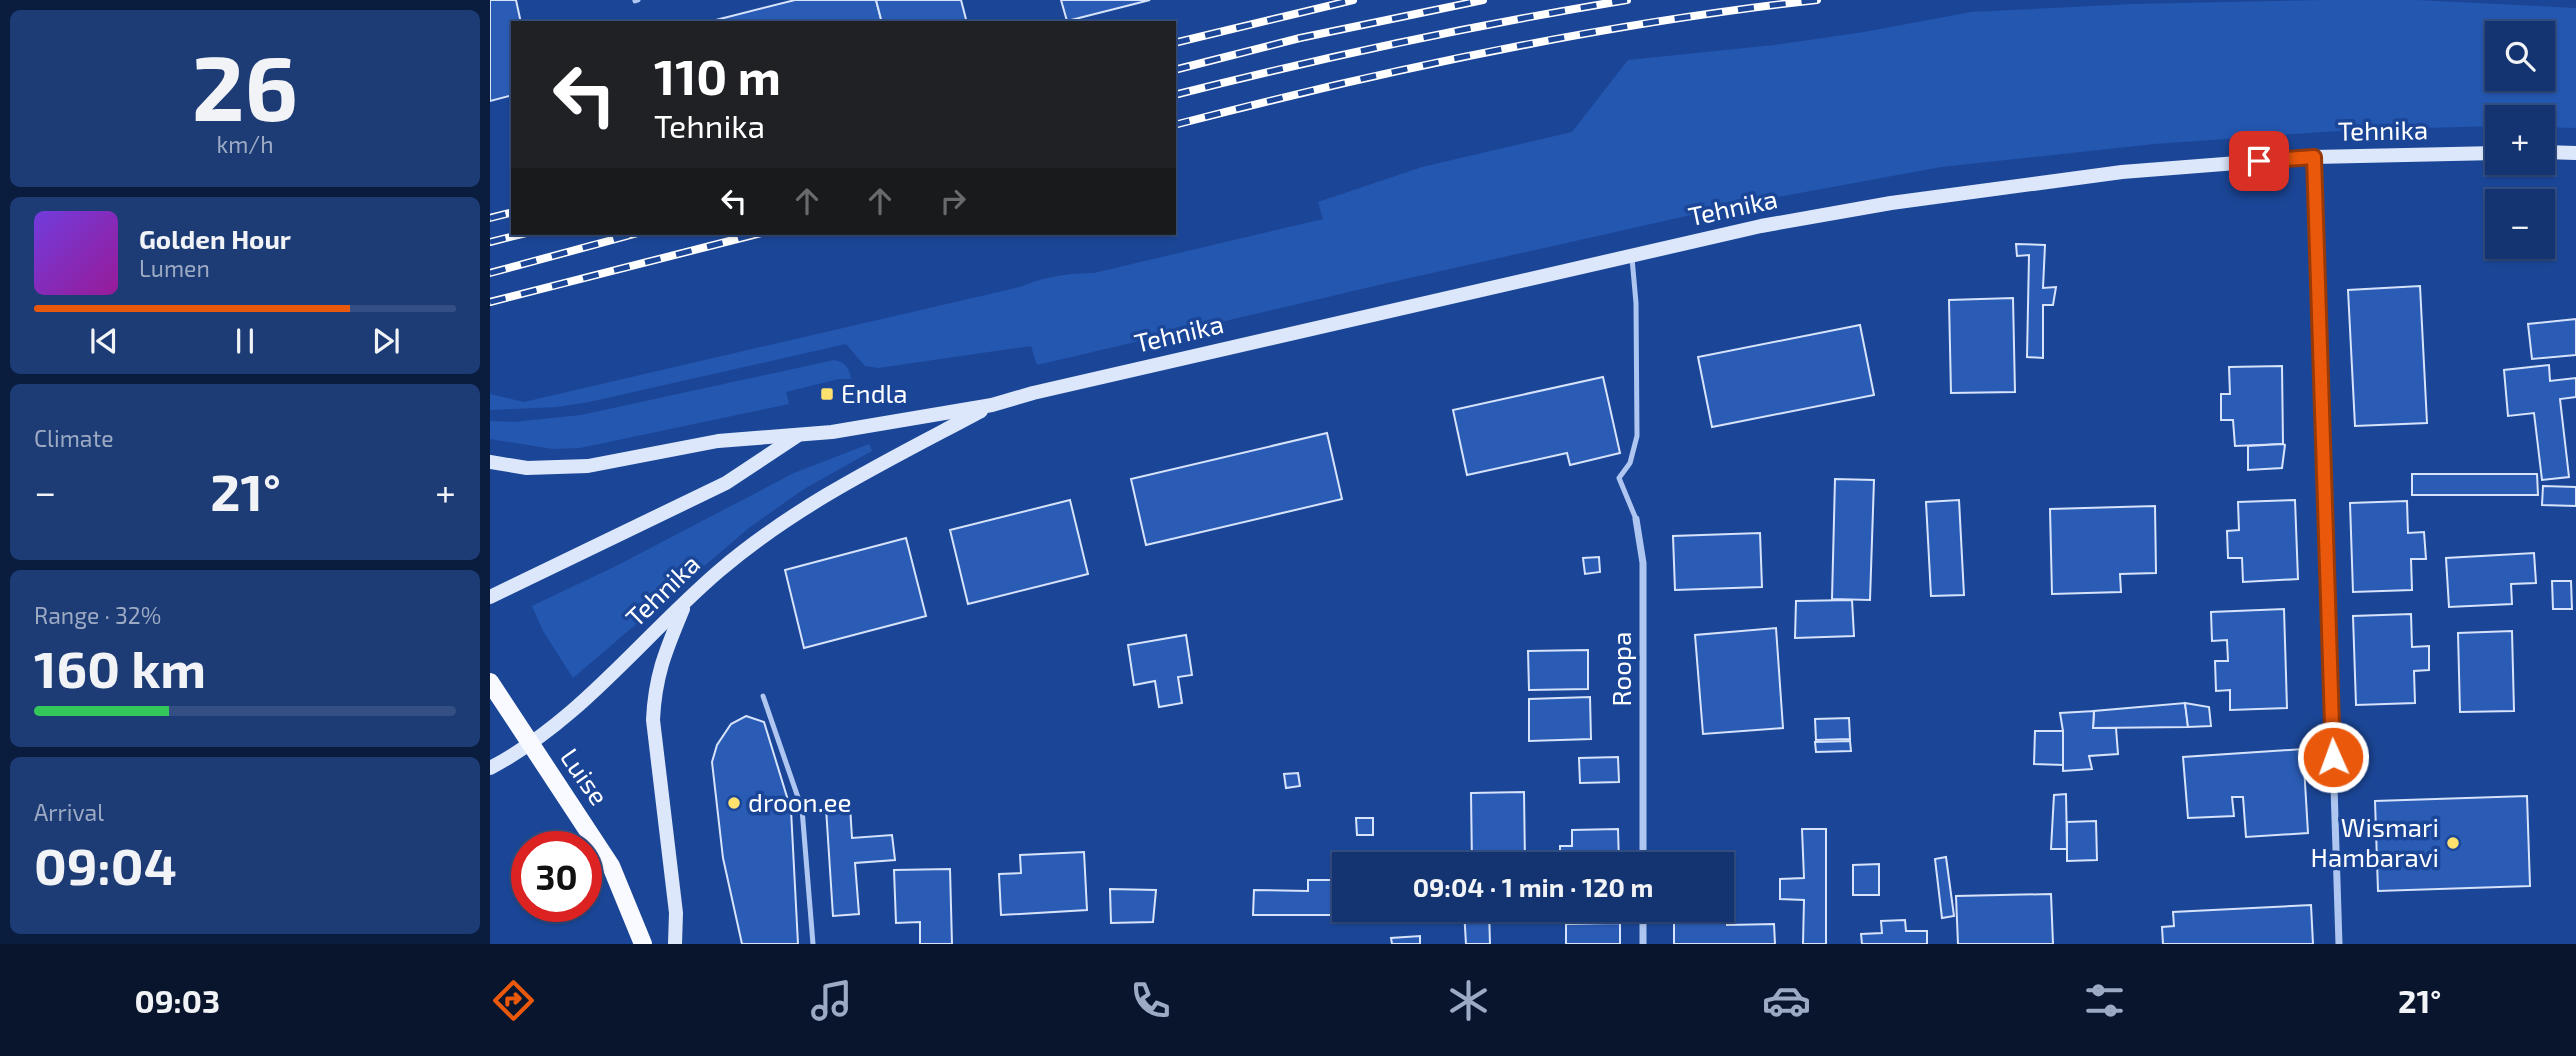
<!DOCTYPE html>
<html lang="en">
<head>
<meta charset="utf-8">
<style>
  body { margin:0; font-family:"Exo 2",sans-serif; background:#1d3c76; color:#f1f3f6; height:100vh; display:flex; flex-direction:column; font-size:26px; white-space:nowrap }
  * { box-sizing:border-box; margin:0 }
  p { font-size:23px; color:#9daac3 }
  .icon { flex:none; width:38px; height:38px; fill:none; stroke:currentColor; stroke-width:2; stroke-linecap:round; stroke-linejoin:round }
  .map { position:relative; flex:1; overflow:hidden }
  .details { display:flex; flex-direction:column; gap:10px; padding:10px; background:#0b1d3e; width:490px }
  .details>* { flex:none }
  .top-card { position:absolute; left:21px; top:21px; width:665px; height:214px; border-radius:0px; box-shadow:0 2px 5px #0004,0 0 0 2px #334f84; background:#202124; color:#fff; overflow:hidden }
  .fabs { position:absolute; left:1995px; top:21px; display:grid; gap:14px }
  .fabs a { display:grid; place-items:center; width:70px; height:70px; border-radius:0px; background:#143471; box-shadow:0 2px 5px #0004,0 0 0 2px #334f84; font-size:35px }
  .speed { position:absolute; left:21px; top:831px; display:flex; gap:14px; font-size:35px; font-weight:700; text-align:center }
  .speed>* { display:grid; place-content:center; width:91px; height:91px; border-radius:50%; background:#143471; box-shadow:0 2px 5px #0004,0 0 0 2px #334f84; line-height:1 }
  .speed .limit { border:10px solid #d22; background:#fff; color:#111 }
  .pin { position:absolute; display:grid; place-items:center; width:60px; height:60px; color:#fff; margin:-30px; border-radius:14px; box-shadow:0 4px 10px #0006 }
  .me { position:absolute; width:77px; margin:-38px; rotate:358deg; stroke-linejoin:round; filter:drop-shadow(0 0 5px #0008) }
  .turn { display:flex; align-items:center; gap:24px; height:147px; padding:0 28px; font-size:32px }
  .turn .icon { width:91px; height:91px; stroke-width:2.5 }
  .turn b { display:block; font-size:49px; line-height:60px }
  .lanes { display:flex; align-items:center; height:66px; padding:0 28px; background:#0003; justify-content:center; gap:35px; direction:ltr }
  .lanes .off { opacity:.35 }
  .big { font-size:52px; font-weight:700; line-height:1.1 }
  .details .widget { flex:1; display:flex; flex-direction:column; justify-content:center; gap:10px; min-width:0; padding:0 24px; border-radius:10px; background:#1d3c76 }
  .details .dial { align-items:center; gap:0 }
  .dial b { font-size:91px; line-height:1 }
  .song { display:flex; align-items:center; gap:21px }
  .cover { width:84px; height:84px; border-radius:10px; background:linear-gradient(135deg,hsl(260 70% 55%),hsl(300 70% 35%)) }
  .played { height:7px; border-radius:4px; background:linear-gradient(90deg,#ea580c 75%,#334f84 75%) }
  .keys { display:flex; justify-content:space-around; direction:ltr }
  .heat { display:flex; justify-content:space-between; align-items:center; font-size:38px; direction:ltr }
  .charge { height:10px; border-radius:5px; background:linear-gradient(90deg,#34c759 32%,#334f84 0) }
  .trip { position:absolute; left:842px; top:852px; width:402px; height:70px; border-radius:0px; background:#143471; box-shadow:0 2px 5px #0004,0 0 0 2px #334f84; font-weight:700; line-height:70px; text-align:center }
  .dock { display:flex; height:112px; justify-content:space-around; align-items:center; background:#08152d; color:#9daac3 }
  .dock .icon { width:49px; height:49px }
  .dock .active { color:#ea580c }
  .dock b { font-size:32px; color:#f1f3f6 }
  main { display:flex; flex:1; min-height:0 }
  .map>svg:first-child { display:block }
  .green { fill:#2457b0; fill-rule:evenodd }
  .building { fill:#2a5cb5; stroke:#d6e3fb; stroke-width:2 }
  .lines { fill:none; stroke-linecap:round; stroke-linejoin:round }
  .service { stroke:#afc7f0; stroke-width:5 }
  .minor { stroke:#afc7f0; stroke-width:7 }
  .secondary { stroke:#dce7fb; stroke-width:14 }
  .primary { stroke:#f8faff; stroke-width:18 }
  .rail-casing { stroke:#fff; stroke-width:8 }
  .rail { stroke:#1b4697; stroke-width:5; stroke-dasharray:16; stroke-linecap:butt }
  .route-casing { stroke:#983908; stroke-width:18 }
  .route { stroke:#ea580c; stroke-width:12 }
  .poi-dot { fill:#ffe26e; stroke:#1b4697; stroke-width:2.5 }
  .labels { text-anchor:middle; stroke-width:7; stroke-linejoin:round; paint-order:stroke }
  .street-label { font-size:26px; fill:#fff; stroke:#1b4697 }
  .poi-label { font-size:26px; fill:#fff; stroke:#1b4697; text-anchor:start }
</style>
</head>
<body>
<main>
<section class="details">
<div class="widget dial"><b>26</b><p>km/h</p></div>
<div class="widget">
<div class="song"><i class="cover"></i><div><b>Golden Hour</b><p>Lumen</p></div></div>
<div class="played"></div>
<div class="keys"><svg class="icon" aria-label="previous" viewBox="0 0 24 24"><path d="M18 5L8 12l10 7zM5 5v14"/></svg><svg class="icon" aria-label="pause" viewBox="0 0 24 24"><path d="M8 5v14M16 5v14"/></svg><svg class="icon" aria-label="next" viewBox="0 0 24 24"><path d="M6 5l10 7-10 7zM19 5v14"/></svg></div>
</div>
<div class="widget"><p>Climate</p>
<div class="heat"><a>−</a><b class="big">21°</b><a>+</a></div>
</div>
<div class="widget"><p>Range · 32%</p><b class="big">160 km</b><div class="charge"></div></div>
<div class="widget"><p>Arrival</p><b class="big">09:04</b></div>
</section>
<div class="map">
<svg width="2086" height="944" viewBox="0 0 2086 944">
  <rect width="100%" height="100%" fill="#1b4697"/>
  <!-- green -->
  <g class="green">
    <path d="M1835 0H1926L2086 8V128L2053 127V117H2007V126L1861 130 1664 144 1451 167 1250 204 893 284 547 365 541 346 388 368 375 366 356 344 99 402 67 407 0 410V394L34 402 530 287C553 277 579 273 604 273L833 219 828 202 932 167 1082 132 1138 60 1284 45 1374 32 1481 12 1643 4ZM2007 33H2053V79H2007Z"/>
    <path d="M344 360C356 362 359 368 361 379H349L296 392 299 404 90 448 63 449 0 439V421L24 422 91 415Z"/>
    <polygon points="379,444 382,451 314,489 260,527 83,678 53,631 42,606 128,565 304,473"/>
  </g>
  <!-- building -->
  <g class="building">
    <polygon points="0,0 26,0 31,23 23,23 23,95 0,101"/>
    <polygon points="305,0 386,0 392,23 214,23"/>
    <polygon points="386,0 471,0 477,23 392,23"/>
    <polygon points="571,0 660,0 577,21"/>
    <polygon points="1526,244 1555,245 1553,288 1566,287 1563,305 1553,305 1553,358 1537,357 1539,255 1527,256"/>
    <polygon points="1930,286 1937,423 1865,426 1858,290"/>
    <polygon points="1523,298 1525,392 1461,393 1459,300"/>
    <polygon points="2086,319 2086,355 2042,359 2038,324"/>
    <polygon points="1370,325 1384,395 1222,427 1208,357"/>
    <polygon points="2059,365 2060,381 2086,378 2086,397 2070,399 2079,477 2052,480 2044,413 2018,416 2014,370"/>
    <polygon points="1792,366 1793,444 1745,446 1743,420 1731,420 1731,394 1740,394 1739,367"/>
    <polygon points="1113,377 1130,453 1080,465 1077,453 977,475 963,410"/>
    <polygon points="837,433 852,499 656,545 641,479"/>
    <polygon points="1793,444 1795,445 1792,468 1758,470 1758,446"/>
    <polygon points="1922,474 2047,474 2048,495 1922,495"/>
    <polygon points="1345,479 1384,480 1380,600 1342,599"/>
    <polygon points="2053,486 2086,487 2086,506 2052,505"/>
    <polygon points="580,500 598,574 478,604 460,530"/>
    <polygon points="1469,500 1474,595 1441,596 1436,502"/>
    <polygon points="1805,500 1808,579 1753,582 1752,558 1738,558 1737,531 1749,530 1748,502"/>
    <polygon points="1917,501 1918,533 1934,532 1936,559 1921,559 1922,590 1863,592 1860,503"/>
    <polygon points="1665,506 1666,573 1630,574 1631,592 1562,594 1560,509"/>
    <polygon points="1270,533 1272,587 1185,590 1183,536"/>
    <polygon points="416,538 436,616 314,648 295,570"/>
    <polygon points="2044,553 2046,583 2021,584 2022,604 1959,607 1956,558"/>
    <polygon points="1109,557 1110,572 1095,574 1093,558"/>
    <polygon points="2062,581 2081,581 2082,609 2063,609"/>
    <polygon points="1362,600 1364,636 1305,638 1306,601"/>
    <polygon points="1794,609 1797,708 1740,710 1740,690 1726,691 1725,661 1738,661 1737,640 1722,641 1721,612"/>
    <polygon points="1921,614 1922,647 1939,646 1939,670 1924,671 1925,703 1866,705 1863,616"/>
    <polygon points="1286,628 1293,728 1213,734 1205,635"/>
    <polygon points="2022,631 2024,711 1970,712 1968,633"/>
    <polygon points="696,635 702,675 688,677 692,703 669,707 665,681 644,685 638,645"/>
    <polygon points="1098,650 1098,689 1039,690 1038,651"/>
    <polygon points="1100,697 1101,739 1039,741 1039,699"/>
    <polygon points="1695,703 1698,727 1603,728 1604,711"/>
    <polygon points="1695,703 1719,707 1721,726 1698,727"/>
    <polygon points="1604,711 1603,728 1626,728 1628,754 1599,756 1602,769 1573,771 1573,731 1570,713"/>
    <polygon points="256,716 274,722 301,810 308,944 252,944 233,858 222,762 227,745 241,724"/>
    <polygon points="1359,718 1360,739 1326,740 1325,719"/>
    <polygon points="1545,731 1573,731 1573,765 1544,764"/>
    <polygon points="1360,741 1361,751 1326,752 1325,742"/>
    <polygon points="1813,749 1818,833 1756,837 1753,797 1742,797 1744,816 1698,818 1693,757"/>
    <polygon points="1128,757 1129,782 1090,783 1089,758"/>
    <polygon points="808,773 810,786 796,788 794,774"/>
    <polygon points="1034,792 1035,864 982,864 981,793"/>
    <polygon points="1576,794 1577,849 1561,849 1564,795"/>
    <polygon points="2037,796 2040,886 1888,891 1885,801"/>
    <polygon points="360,806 362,838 402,835 405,860 365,863 369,914 343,916 336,808"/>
    <polygon points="866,818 883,818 883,835 867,835"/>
    <polygon points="1606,821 1607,860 1577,861 1577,822"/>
    <polygon points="1128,829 1129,864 1070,864 1070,846 1082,846 1082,830"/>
    <polygon points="1312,829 1336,829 1336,944 1313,944 1314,900 1290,899 1290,879 1314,878"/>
    <polygon points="594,852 597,910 511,915 509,874 531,873 530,855"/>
    <polygon points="1456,857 1464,916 1452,918 1445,859"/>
    <polygon points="1389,864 1389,895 1363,895 1363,865"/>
    <polygon points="460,869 462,944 430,944 430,922 406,923 404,870"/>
    <polygon points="818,880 844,880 844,894 854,894 854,910 868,910 868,915 763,915 764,890 818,891"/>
    <polygon points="620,889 666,890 663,922 621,923"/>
    <polygon points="1561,894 1563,944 1468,944 1466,896"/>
    <polygon points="1232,902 1237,902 1237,925 1284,924 1285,944 1184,944 1184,910 1232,910"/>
    <polygon points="1821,905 1823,944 1673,944 1672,927 1684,926 1683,912"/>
    <polygon points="974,910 999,910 1000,944 976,944"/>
    <polygon points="1415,920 1416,931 1437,931 1437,944 1372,944 1371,934 1392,933 1391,921"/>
    <polygon points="1130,923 1130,944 1076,944 1076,924"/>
    <polygon points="930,936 930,944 902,944 901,938"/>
  </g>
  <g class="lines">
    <!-- service -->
    <g class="service">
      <polyline points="145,1 148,0"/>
      <polyline points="1142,258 1146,303 1147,436 1140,463 1129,478 1146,519"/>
      <polyline points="273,696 312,809 323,944"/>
    </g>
    <!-- minor -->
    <g class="minor">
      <polyline points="1824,157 1849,944"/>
      <polyline points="1146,519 1153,563 1153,864"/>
      <polyline points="1153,910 1153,944"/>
    </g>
    <!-- secondary -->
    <g class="secondary">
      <polyline points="2053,152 2086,153"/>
      <polyline points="0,462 37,468 98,466 228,441 342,432 502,405 543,393 1271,226 1401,203 1632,172 1824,157 2007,153"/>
      <polyline points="0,597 236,483 307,436"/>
      <path d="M0 768C90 721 153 636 229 571 307 504 401 459 491 411"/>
      <path d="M185 944 186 913 163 720C165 675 176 650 193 609"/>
    </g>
    <!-- primary -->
    <polyline class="primary" points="0,682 121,866 153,944"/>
    <!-- rail casing -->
    <g class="rail-casing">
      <g id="rail">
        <polyline points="684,43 863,0"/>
        <polyline points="684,70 810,38 993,0"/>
        <path d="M684 95C834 57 985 25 1137 0"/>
        <path d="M684 125C895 70 1110 24 1327 0"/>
        <polyline points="0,218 23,212"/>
        <polyline points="0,242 36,233"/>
        <polyline points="0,273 148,233"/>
        <polyline points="0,302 271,233"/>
      </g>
    </g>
    <!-- rail -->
    <use href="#rail" class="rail"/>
  </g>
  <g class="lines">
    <!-- route casing -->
    <g class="route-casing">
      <polyline id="route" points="1769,161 1824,157 1843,757"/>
    </g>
    <!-- route -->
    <use href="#route" class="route"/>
  </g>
  <!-- markers -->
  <g class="poi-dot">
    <rect x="330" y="387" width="14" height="14" rx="3.5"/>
    <circle cx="244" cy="803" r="7"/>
    <circle cx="1963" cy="843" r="7"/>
  </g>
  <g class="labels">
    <!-- street labels -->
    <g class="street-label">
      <text transform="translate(1893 131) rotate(-1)" y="9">Tehnika</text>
      <text transform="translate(1243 208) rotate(-12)" y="9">Tehnika</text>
      <text transform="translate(689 334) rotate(-13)" y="9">Tehnika</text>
      <text transform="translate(173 591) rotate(-44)" y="9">Tehnika</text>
      <text transform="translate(1132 669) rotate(-90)" y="9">Roopa</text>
      <text transform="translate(94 777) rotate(55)" y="9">Luise</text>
    </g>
    <!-- poi labels -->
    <g class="poi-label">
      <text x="351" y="403">Endla</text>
      <text x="258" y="812">droon.ee</text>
      <text x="1949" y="837" text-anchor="end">Wismari<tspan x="1949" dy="30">Hambaravi</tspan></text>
    </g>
  </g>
</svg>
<div class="fabs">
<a><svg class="icon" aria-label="search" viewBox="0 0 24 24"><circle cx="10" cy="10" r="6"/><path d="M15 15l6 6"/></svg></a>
<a>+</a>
<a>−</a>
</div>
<div class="speed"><div class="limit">30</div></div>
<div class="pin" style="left:1769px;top:161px;background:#d93025"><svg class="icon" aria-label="arrive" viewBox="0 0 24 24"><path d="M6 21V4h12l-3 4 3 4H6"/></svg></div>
<svg class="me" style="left:1843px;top:757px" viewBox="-20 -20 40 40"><circle r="17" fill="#ea580c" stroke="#fff" stroke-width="3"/><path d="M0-11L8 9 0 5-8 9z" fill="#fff"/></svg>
<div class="trip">09:04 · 1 min · 120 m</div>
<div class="top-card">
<div class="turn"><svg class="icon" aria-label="left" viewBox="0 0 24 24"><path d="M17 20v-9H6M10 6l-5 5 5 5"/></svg><div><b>110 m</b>Tehnika</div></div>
<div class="lanes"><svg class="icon" aria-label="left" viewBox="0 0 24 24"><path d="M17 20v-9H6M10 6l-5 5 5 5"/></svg><svg class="icon off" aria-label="ahead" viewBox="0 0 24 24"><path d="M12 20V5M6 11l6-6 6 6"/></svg><svg class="icon off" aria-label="ahead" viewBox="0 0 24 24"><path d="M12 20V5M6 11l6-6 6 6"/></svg><svg class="icon off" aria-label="right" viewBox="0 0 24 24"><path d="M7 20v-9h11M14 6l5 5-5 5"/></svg></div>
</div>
</div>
</main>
<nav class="dock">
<b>09:03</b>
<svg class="icon active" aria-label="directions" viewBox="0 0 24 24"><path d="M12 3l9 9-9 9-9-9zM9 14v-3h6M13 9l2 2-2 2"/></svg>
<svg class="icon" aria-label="music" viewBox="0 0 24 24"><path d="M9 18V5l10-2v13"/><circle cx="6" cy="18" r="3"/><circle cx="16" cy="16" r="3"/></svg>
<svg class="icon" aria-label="phone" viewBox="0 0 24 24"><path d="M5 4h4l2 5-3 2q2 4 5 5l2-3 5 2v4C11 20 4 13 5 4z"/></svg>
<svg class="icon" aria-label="climate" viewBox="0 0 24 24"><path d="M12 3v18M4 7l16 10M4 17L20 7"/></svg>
<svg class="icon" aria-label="car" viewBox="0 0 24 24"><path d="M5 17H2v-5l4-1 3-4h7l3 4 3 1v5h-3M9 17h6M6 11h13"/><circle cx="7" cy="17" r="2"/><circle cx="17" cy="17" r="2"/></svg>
<svg class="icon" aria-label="filters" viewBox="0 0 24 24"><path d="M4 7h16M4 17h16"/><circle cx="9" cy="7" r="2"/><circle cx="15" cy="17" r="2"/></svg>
<b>21°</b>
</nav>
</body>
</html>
